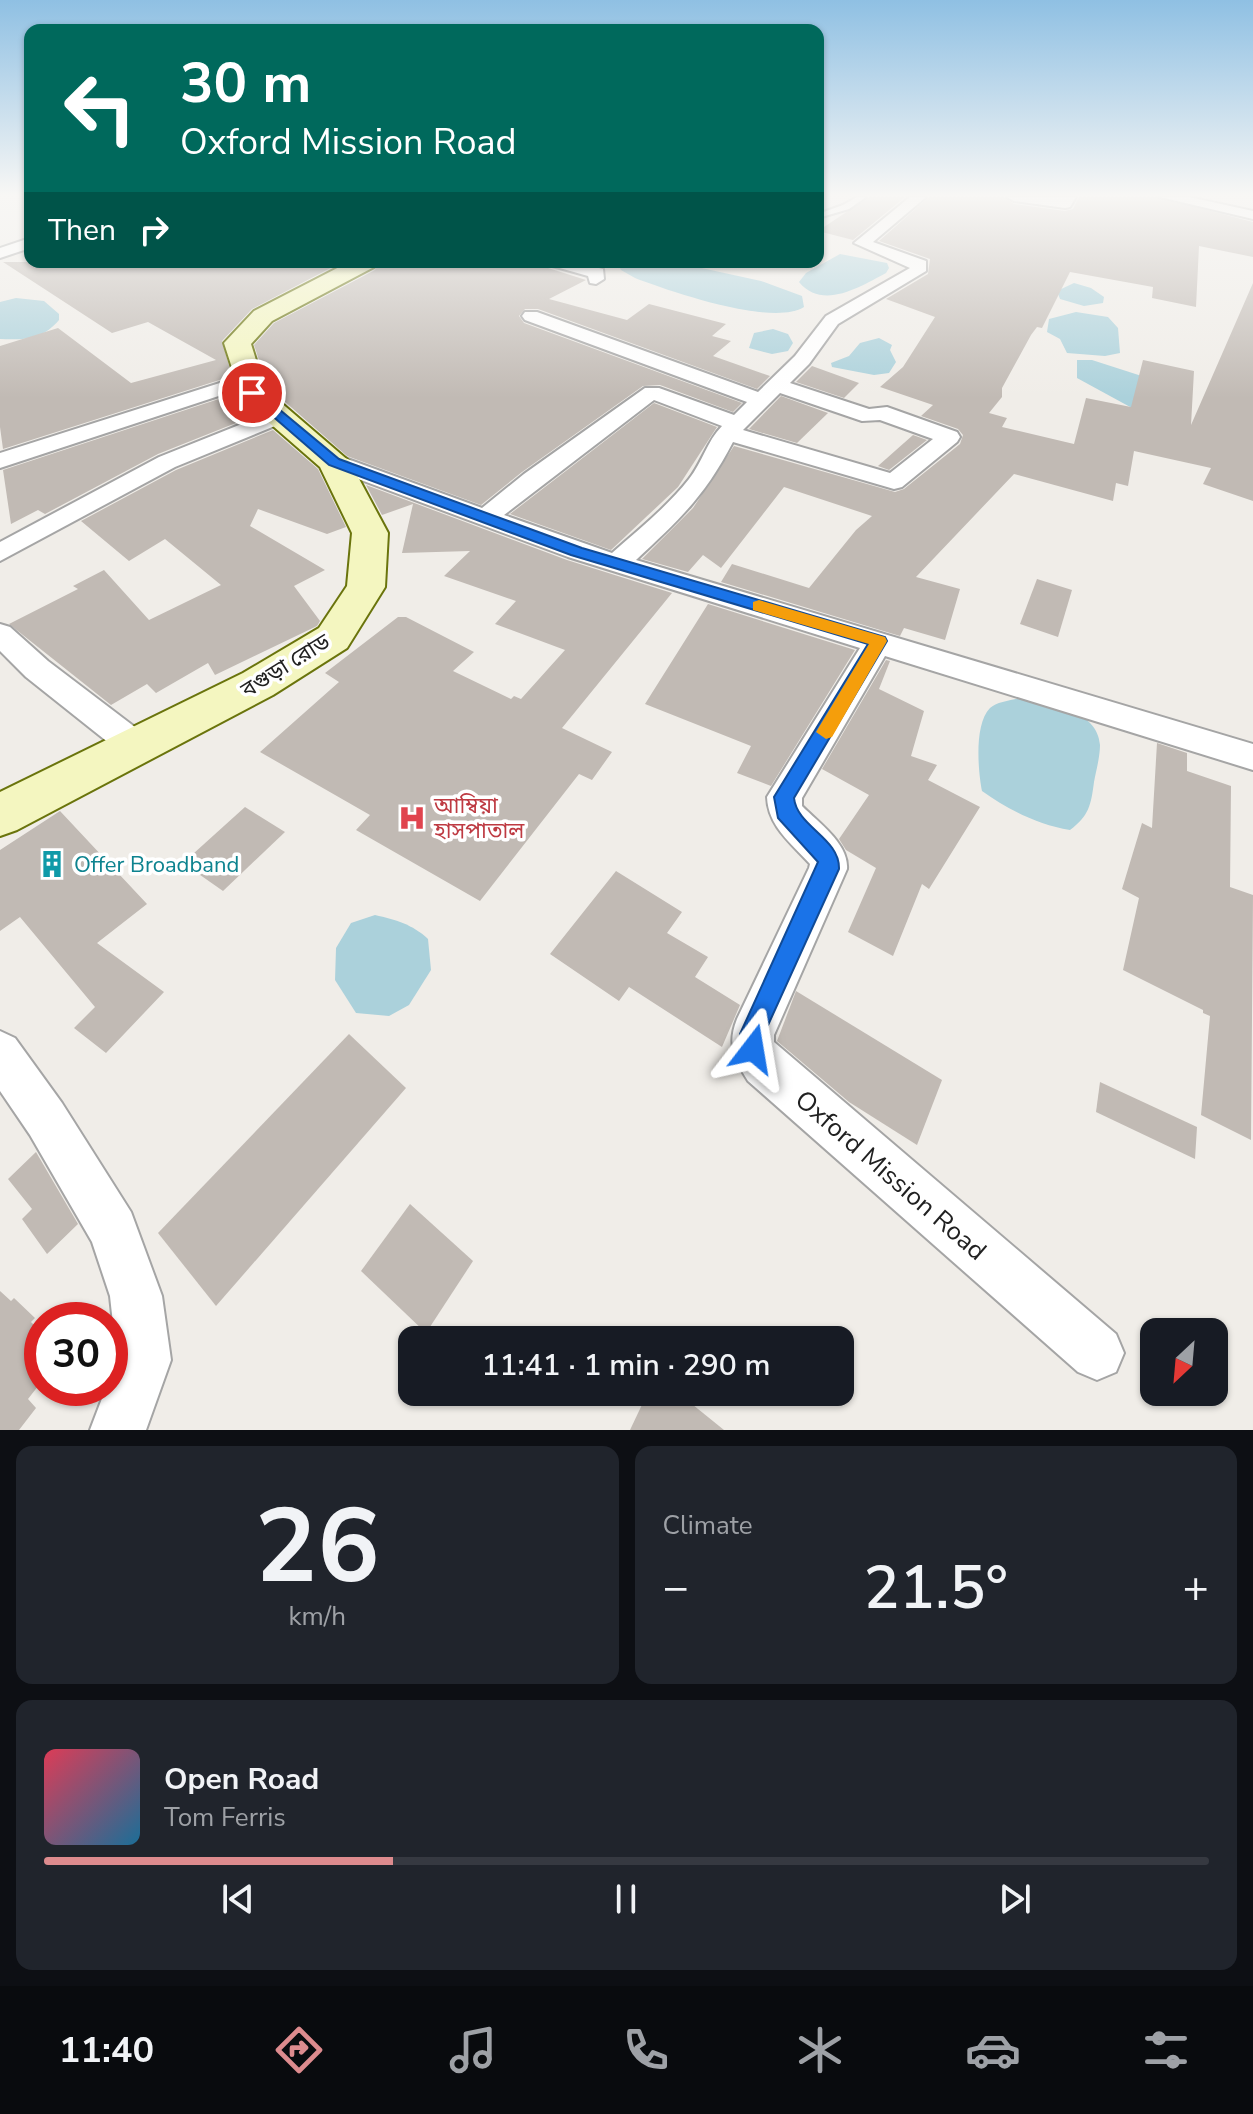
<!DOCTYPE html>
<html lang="en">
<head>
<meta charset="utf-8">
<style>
  body { margin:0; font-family:"Nunito Sans","Noto Sans Bengali",sans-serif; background:#20242c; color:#f1f3f6; height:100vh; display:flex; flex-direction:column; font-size:30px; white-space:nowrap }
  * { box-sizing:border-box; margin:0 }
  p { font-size:26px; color:#9ea1a6 }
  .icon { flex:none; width:44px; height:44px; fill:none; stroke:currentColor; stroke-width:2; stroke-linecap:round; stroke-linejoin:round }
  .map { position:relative; height:1430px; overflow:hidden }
  .sheet { display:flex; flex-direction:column; gap:16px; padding:16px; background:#0d0f14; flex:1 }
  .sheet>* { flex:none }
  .banner { position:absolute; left:24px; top:24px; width:800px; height:244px; border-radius:16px; box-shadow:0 2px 6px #0004; background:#00695c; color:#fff; overflow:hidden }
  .needle { width:52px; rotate:206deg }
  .tools { position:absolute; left:1140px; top:1318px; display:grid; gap:16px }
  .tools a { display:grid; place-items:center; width:88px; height:88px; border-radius:16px; background:#171b24; box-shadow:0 2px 6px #0004; font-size:40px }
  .speed { position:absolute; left:24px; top:1302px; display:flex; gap:16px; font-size:40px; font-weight:700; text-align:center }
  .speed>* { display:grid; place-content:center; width:104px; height:104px; border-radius:50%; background:#171b24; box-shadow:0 2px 6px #0004; line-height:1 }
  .speed .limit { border:12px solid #d22; background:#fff; color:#111 }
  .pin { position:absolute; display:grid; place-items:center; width:68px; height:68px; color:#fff; margin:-34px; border:4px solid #fff; border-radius:50%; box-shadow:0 2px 8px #0007 }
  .me { position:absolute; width:88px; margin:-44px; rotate:14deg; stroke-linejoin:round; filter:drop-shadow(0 0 6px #0008) }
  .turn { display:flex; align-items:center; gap:28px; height:168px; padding:0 24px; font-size:36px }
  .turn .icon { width:104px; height:104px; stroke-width:2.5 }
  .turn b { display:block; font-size:56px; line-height:68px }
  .then { display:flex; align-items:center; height:76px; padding:0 24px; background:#0003; gap:16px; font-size:30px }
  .big { font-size:60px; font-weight:600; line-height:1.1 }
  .sheet .tile { flex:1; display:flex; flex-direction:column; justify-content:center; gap:12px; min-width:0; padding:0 28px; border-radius:16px; background:#20242c }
  .sheet .dial { align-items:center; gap:0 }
  .dial b { font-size:104px; line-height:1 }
  .song { display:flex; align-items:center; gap:24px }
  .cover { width:96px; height:96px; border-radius:12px; background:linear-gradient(135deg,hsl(350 70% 55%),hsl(200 70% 35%)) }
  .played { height:8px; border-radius:4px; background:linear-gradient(90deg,#dd8b8e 30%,#363941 30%) }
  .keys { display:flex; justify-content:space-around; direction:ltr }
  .heat { display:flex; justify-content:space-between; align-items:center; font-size:44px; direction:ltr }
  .sheet .tiles { flex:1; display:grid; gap:16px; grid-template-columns:1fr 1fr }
  .tile:last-child { grid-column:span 2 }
  .trip { position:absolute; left:398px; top:1326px; width:456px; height:80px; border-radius:16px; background:#171b24; box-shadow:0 2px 6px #0004; font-weight:600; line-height:80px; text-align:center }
  .dock { display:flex; height:128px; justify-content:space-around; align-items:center; background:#090b0e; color:#9ea1a6 }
  .dock .icon { width:56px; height:56px }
  .dock .selected { color:#dd8b8e }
  .dock b { font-size:36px; color:#f1f3f6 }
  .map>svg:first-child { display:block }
  .water { fill:#abd1db }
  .building { fill:#c1bab4 }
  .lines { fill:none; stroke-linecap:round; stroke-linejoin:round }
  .lane-casing { stroke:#a5a5a5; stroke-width:4 }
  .street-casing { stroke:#a5a5a5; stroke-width:4 }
  .secondary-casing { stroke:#6a740c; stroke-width:4 }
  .lane { fill:#fff; fill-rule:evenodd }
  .street { fill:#fff; fill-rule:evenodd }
  .secondary { fill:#f4f6c0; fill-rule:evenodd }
  .route { fill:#1a73e8; stroke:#114b97; stroke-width:2 }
  .slow { fill:#f59e0b }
  .labels { text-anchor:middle; stroke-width:7; stroke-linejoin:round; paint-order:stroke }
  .street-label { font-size:22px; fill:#212121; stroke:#fff }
  .health-label { font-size:22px; fill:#be3a42; stroke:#fff; text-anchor:start }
  .culture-label { font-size:22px; fill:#0d838f; stroke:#fff; text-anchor:start }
  .near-street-label { font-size:26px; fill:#212121; stroke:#fff }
</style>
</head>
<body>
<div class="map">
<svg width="1253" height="1430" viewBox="0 0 1253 1430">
  <rect width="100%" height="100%" fill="#f0ede8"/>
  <!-- water -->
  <g class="water">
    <path d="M840 254 887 263 889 268 886 273C861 286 823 311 799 282L806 273Z"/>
    <path d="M617 262H674L761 281 802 296 804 307C772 327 669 291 635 278L621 270Z"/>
    <polygon points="1074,283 1091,288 1104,297 1103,303 1084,306 1060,299 1057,291"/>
    <path d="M16 298 44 301 59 314V320C42 340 24 340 0 339V302Z"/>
    <polygon points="1076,312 1108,317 1118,328 1120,353 1105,356 1067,353 1060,339 1047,332 1049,319"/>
    <polygon points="773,329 788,334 793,343 788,351 772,354 749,348 754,333"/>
    <polygon points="879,338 892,345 890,350 896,362 889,373 874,375 832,367 831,363 849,356 860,343"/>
    <polygon points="1077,360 1092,360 1151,379 1143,414 1077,378"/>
    <path d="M1020 698C1047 704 1098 709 1100 745 1100 757 1096 771 1094 782 1091 805 1089 816 1070 830 1038 825 1009 810 982 791 978 771 974 724 990 708 996 702 1011 700 1020 698Z"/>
    <path d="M375 915C396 920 412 924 428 939L431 970 409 1005 389 1016 356 1013 335 980 336 948 351 923Z"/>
  </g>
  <!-- building -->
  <g class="building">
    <polygon points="869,197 905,197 853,240 818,231"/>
    <polygon points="929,197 1004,197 1014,204 1065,211 1073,209 1079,197 1157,197 1253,222 1253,257 1199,246 1196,307 1152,298 1153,287 1070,272 1042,328 1037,327 1031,335 1002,388 1002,397 989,413 1007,418 1002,427 1074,444 1086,398 1131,407 1143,360 1194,371 1191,425 1253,283 1253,501 1203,484 1211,468 1134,451 1128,486 1116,483 1113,501 1014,474 916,577 960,589 945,640 904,628 900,636 721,582 732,564 809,588 856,530 872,516 784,487 721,568 703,555 688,572 642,559 693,508 734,446 895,492 904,489 960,444 963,435 958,429 921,416 933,405 880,387 903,367 935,317 886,299 928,274 930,259 879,241"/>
    <polygon points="3,262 342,262 252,309 222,341 232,376 3,449 0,427 0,346 58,328 131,383 216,360 148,322 112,333"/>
    <polygon points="380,262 544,262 548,268 586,280 549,299 627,320 649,304 726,324 712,336 731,341 713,356 770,376 757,389 538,309 525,309 519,316 524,323 742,403 733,412 660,385 643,386 522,472 481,505 347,456 268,387 254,345 274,323 375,270"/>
    <polygon points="812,366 859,383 844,398 796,382"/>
    <polygon points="237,393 240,401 256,415 158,454 45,514 38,510 11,524 3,470"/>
    <polygon points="781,396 828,413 797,443 749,429"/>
    <polygon points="654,403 717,427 678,487 611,550 510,514"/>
    <polygon points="273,430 318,469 346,527 327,534 258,509 250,526 325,570 294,586 320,621 317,626 215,675 208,663 156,693 147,684 111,705 9,624 78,589 73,586 104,570 149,620 221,585 165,539 129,561 81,521 176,470"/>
    <polygon points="913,435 927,440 889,470 878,466"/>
    <polygon points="366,485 567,560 672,593 562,728 612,752 592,780 579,774 480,901 356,830 370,815 260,752 339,682 325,673 398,617 406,617 474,652 453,671 511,699 514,696 521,699 565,650 495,624 516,601 444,576 470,551 402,553 413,504 382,515"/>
    <polygon points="1037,579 1072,590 1058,637 1020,624"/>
    <polygon points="708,604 855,650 771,786 737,773 751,746 645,704"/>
    <polygon points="886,660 890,661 879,689 924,711 911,756 937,765 928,780 980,807 929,889 922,884 893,956 848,932 876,868 846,850 839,839 869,795 822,769"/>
    <polygon points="1157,743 1187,753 1187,771 1231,786 1230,887 1253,895 1251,1140 1201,1115 1210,1016 1203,1013 1203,1010 1123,970 1139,898 1122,889 1142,823 1152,828"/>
    <polygon points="245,807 285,832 223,891 183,863"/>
    <polygon points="60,811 147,904 97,943 164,992 106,1053 74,1028 95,1007 20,917 0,931 0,850"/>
    <polygon points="616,871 682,912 667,933 708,957 695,977 740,1005 722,1047 629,987 619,1001 550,954"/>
    <polygon points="796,991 942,1080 917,1145 849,1102 777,1041"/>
    <polygon points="349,1034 406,1088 216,1306 158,1233"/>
    <polygon points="1100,1082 1197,1127 1195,1159 1096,1112"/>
    <polygon points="36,1152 78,1224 47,1254 22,1219 32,1209 8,1179"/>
    <polygon points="410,1204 473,1261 426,1333 361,1271"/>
    <polygon points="0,1291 11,1301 14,1298 35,1318 31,1322 42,1333 42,1381 28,1399 36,1408 19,1430 0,1430"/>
    <polygon points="648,1392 677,1392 724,1430 630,1430"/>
  </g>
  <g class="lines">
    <!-- lane casing -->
    <g class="lane-casing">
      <polygon id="lane" points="857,197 866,197 849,209 818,218 818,214 843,205"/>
    </g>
    <!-- street casing -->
    <g class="street-casing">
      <g id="street">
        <path d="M910 197H926L873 242 926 261V271L838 324 809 364 790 383 869 409 887 407 957 432 960 437 957 442 902 487 894 489 733 442C705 496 680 519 636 560L1253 744V770L885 656 802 798V806C819 823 849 844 847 869L774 1035V1042L1116 1334 1124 1353 1116 1372 1097 1380 1078 1372 748 1081C734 1059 727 1044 737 1019L809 868 810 864C791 843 768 826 767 797L860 648 568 557 326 467 322 462 326 457H342L482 508 524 474 645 388H659L734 415 747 402 525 320 522 316 525 312H537L758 392 795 356 826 316 910 268 854 243ZM780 393 862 421 880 420 933 439 890 473 743 430ZM654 400 722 426C707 441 702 463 689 479 667 507 639 529 612 553L504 515Z"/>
        <polygon points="1007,197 1076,197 1070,207 1065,208 1014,201"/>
        <polygon points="1160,197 1189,197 1253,211 1253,219"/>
        <polygon points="30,238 30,248 0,258 0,248"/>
        <polygon points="547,262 574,262 603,269 604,279 596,284 590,283 588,276 549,265"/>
        <polygon points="248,374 255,376 258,380 255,384 0,468 0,453"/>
        <polygon points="279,409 290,416 287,421 175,467 0,561 0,542 159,457"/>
        <polygon points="0,624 10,627 48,661 148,737 153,746 148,755 136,759 124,755 26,677 0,651"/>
        <polygon points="0,1031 15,1038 62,1103 131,1212 162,1296 171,1360 146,1430 90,1430 106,1388 110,1388 110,1378 117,1360 110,1296 92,1242 30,1135 0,1091"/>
      </g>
    </g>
    <!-- secondary casing -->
    <g class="secondary-casing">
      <polygon id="secondary" points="349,262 377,262 374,267 272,321 251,344 265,389 350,462 388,533 385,587 347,648 273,695 17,830 0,836 0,792 243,673 319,628 347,586 352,533 320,467 242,399 224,343 254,311"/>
    </g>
    <!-- lane -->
    <use href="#lane" class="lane"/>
    <!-- street -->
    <use href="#street" class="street"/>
    <!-- secondary -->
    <use href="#secondary" class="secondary"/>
  </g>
  <!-- sky -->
  <linearGradient id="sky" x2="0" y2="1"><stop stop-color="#8fc0e3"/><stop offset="0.49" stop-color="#f8f7f5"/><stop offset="1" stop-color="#f8f7f5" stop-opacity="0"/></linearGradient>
  <rect width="1253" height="398" fill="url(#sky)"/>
  <!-- route -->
  <path class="route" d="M248 390H256L339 459 582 548 885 637 887 641 794 798C797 827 840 838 839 869L764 1034 765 1049 762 1058 753 1061 744 1058 740 1034 818 862 778 818 774 797 868 644 571 555 329 465 248 395Z"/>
  <!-- slow -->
  <polygon class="slow" points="759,600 885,637 887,641 832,737 826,739 816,732 869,644 753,610 753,602"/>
  <!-- icons -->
  <defs>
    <g id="hospital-bare" transform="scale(2.16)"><path d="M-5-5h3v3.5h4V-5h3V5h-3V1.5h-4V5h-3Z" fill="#e0444e" stroke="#fff" stroke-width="2.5" paint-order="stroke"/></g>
    <g id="building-bare" transform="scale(2.16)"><path d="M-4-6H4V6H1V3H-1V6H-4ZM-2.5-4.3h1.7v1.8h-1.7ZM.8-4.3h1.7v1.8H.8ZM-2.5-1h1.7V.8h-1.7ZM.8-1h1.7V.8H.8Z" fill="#0f9aa8" stroke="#fff" stroke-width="2.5" paint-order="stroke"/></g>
  </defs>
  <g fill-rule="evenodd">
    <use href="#hospital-bare" x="412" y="818"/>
    <use href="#building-bare" x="52" y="864"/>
  </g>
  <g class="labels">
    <!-- street labels -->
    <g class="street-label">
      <text transform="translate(285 665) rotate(-32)" y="8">বগুড়া রোড</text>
    </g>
    <!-- health labels -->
    <g class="health-label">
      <text x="434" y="813">আম্বিয়া<tspan x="434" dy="25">হাসপাতাল</tspan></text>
    </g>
    <!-- culture labels -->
    <g class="culture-label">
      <text x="74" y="872">Offer Broadband</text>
    </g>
    <!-- near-street labels -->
    <g class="near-street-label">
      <text transform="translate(891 1175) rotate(41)" y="9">Oxford Mission Road</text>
    </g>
  </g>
</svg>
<div class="tools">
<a><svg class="needle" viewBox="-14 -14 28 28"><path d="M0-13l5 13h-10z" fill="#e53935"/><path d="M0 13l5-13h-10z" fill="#9ea1a6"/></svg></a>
</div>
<div class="speed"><div class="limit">30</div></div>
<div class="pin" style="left:252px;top:393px;background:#d93025"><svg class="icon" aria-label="arrive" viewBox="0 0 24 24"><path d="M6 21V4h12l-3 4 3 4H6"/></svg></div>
<svg class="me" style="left:753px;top:1049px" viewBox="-20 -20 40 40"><path d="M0-17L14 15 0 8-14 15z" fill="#1a73e8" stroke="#fff" stroke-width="4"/></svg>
<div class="trip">11:41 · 1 min · 290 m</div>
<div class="banner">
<div class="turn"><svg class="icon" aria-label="left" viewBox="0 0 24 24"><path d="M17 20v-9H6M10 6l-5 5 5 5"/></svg><div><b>30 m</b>Oxford Mission Road</div></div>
<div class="then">Then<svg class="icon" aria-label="right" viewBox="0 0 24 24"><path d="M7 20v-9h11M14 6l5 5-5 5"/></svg></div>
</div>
</div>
<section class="sheet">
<div class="tiles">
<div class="tile dial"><b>26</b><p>km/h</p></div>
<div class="tile"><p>Climate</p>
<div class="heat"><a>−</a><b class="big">21.5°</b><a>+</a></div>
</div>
<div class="tile">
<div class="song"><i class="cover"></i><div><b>Open Road</b><p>Tom Ferris</p></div></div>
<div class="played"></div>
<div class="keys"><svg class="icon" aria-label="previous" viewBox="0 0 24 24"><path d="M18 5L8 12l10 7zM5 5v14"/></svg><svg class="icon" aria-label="pause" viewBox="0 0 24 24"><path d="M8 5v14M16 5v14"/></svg><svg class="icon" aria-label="next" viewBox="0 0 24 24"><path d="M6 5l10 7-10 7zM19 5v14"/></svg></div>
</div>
</div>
</section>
<nav class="dock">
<b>11:40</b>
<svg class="icon selected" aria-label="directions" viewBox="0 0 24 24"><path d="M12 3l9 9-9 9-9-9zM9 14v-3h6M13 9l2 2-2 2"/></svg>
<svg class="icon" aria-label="music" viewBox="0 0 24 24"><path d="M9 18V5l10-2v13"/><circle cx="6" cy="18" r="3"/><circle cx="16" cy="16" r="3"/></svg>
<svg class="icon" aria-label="phone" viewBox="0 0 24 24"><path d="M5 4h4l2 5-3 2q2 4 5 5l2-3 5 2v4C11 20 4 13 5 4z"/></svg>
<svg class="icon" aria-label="climate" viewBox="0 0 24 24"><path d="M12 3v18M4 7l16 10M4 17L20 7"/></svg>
<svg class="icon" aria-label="car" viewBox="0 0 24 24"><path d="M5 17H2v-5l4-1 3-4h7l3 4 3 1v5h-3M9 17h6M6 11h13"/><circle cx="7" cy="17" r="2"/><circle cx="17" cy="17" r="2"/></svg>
<svg class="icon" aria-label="filters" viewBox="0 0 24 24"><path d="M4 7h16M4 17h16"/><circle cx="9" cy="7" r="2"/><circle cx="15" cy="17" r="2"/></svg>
</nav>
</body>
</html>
